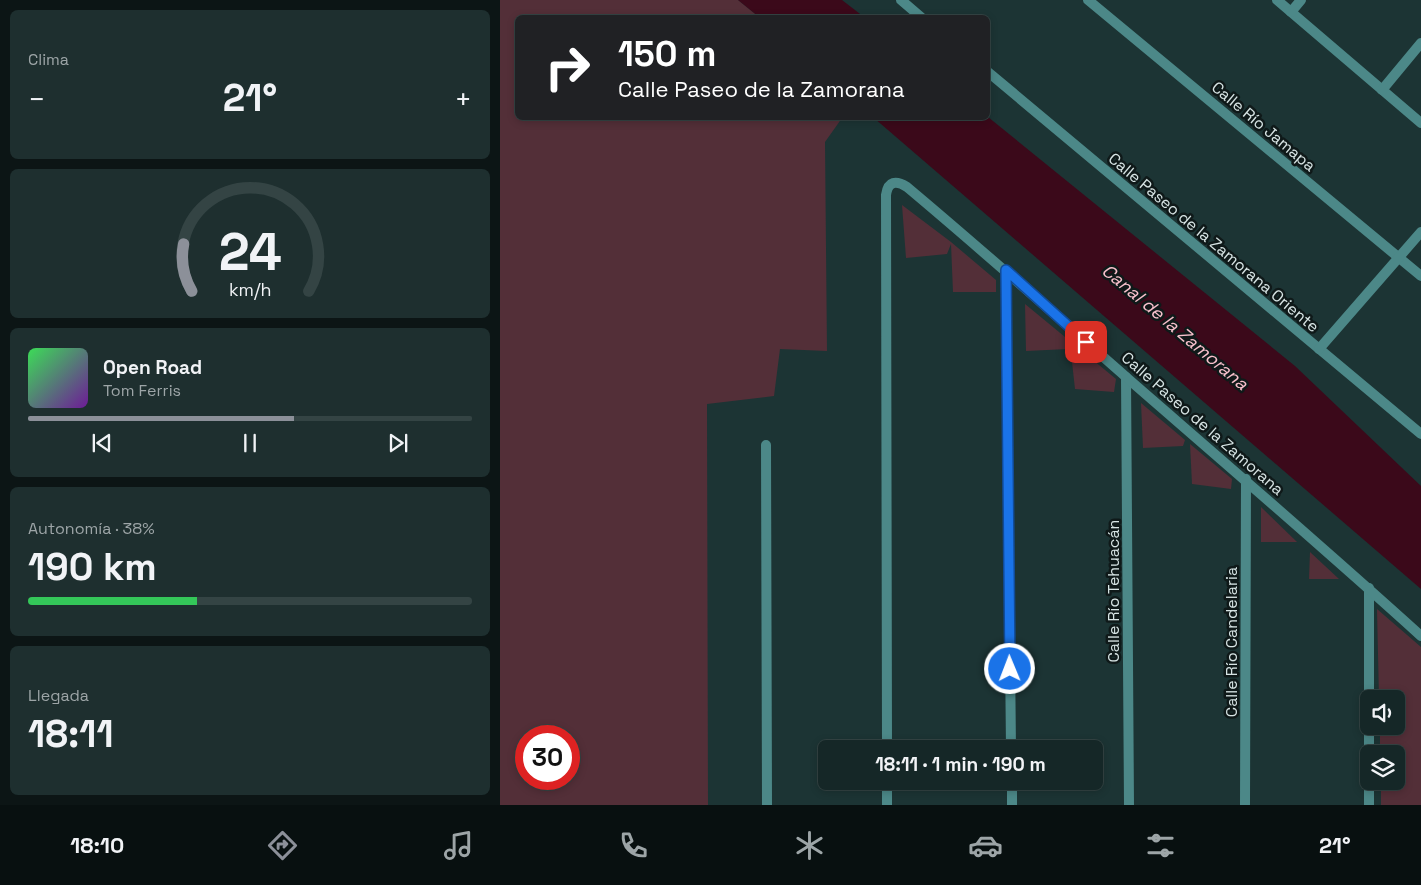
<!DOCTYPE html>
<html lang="es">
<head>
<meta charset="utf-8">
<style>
  body { margin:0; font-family:"Space Grotesk",sans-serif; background:#1e2f2f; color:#f1f3f6; height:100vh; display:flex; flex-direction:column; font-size:19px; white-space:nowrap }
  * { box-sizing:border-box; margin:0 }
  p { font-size:16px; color:#9da5a7 }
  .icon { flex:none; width:28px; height:28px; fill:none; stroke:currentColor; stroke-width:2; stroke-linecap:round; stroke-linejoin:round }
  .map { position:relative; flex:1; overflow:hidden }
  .panel { display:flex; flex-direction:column; gap:10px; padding:10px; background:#0c1515; width:500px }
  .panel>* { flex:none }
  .banner { position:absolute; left:15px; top:15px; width:475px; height:105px; border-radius:8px; box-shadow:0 2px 8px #0003,0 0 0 1px #344444; background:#202124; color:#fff; overflow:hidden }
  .fabs { position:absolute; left:860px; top:690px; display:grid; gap:10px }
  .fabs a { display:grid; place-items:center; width:45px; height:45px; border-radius:8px; background:#152727; box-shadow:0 2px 8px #0003,0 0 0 1px #344444; font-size:25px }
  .speed { position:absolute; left:15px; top:725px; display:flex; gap:10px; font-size:25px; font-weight:700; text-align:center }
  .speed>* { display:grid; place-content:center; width:65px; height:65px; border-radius:50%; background:#152727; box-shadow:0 2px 8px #0003,0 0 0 1px #344444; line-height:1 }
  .speed .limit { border:8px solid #d22; background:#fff; color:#111 }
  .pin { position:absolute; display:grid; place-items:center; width:42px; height:42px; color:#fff; margin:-21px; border-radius:10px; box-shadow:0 2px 8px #0006 }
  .me { position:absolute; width:55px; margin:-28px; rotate:359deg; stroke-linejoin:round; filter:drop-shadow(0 0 4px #0008) }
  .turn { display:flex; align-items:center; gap:18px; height:105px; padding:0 20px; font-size:22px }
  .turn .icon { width:65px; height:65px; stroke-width:2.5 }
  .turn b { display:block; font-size:35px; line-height:42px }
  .big { font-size:38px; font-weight:700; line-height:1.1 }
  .panel .tile { flex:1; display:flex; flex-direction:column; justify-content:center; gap:8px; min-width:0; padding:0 18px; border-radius:8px; background:#1e2f2f }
  .panel .dial { align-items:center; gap:0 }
  .dial svg { height:130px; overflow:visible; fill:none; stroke:#344444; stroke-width:7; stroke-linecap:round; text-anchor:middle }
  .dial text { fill:#f1f3f6; stroke:none }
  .song { display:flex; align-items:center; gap:15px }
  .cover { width:60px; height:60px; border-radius:8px; background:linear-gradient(135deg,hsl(130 70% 55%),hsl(280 70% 35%)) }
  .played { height:5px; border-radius:2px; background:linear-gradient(90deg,#8c9099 60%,#344444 60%) }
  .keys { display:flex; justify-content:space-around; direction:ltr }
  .heat { display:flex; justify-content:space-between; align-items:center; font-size:28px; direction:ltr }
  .charge { height:8px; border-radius:4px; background:linear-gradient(90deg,#34c759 38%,#344444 0) }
  .trip { position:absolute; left:318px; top:740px; width:285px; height:50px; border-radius:8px; background:#152727; box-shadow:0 2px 8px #0003,0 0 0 1px #344444; font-weight:700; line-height:50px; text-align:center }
  .menu { display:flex; height:80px; justify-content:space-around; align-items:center; background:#081010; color:#9da5a7 }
  .menu .icon { width:35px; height:35px }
  .menu .active { color:#8c9099 }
  .menu b { font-size:22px; color:#f1f3f6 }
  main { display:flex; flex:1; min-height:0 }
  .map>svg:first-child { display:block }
  .green { fill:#532f38; fill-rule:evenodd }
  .water { fill:#3b091a }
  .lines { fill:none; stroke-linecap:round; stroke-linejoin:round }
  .street { stroke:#4c8888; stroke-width:10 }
  .route-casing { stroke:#114b97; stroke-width:12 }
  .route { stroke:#1a73e8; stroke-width:9 }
  .labels { text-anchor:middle; stroke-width:5; stroke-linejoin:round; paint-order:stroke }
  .street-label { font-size:16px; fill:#d7e4e4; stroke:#0f1919 }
  .water-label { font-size:18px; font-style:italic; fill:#f8c0cc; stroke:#0f1919 }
</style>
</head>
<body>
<main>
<section class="panel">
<div class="tile"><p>Clima</p>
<div class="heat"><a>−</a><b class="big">21°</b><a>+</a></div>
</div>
<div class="tile dial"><svg viewBox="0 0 100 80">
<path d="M14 69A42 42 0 1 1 86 69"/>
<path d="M14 69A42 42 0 0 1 9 40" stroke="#8c9099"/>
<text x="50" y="56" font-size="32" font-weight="700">24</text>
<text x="50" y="72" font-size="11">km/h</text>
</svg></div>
<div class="tile">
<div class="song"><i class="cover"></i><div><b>Open Road</b><p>Tom Ferris</p></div></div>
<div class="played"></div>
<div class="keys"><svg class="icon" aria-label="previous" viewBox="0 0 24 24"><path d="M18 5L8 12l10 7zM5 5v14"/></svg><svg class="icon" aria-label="pause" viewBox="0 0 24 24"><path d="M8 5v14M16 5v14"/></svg><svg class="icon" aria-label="next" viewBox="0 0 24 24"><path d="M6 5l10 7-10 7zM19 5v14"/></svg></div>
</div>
<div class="tile"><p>Autonomía · 38%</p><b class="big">190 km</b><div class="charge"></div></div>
<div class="tile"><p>Llegada</p><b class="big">18:11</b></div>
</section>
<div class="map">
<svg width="921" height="805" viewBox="0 0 921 805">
  <rect width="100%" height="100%" fill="#1c3434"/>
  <!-- green -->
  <g class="green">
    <path d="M0 0H238L259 17 18 18V118H342L325 142 327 351 280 349 274 396 207 404 208 805H0ZM26 736H69V779H26Z"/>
    <polygon points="402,205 451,242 496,280 496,292 453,292 451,244 447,254 406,258"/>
    <polygon points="525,304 616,379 614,392 575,389 570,344 568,349 526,351"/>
    <polygon points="641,403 685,440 683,446 643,448"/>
    <polygon points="690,444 732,479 731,489 692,484"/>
    <polygon points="761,507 797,542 761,542"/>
    <polygon points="810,552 839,579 809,579"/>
    <polygon points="877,609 921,647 921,805 881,805 881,781 896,781 896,754 880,754 880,726 896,726 896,699 879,699"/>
  </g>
  <!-- water -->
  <g class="water">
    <polygon points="238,0 342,0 364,17 259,17"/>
    <polygon points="488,117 795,366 921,486 921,589 374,118"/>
  </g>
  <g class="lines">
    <!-- street -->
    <g class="street">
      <polyline points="401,0 422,18"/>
      <polyline points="588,0 921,276"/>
      <polyline points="777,0 921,123"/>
      <polyline points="791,12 801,0"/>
      <polyline points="488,72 921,434"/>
      <polyline points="882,90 921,43"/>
      <polyline points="506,270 511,749"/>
      <polyline points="819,349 921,232"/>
      <polyline points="626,377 629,805"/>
      <polyline points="266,445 267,805"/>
      <polyline points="869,588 869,754"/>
      <path d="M387 749 386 195C388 181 396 180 407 187 481 249 553 313 626 377 725 463 824 548 921 636"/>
      <polyline points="387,781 387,805"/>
      <polyline points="512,781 512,805"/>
      <polyline points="745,805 746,479"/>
      <polyline points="869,805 869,781"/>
    </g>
  </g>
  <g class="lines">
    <!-- route casing -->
    <g class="route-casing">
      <polyline id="route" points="510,669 506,270 586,342"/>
    </g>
    <!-- route -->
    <use href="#route" class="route"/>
  </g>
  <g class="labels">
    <!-- street labels -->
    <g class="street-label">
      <text transform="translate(764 126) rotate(40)" y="6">Calle Río Jamapa</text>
      <text transform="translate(714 242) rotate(40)" y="6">Calle Paseo de la Zamorana Oriente</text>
      <text transform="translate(703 423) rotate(41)" y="6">Calle Paseo de la Zamorana</text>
      <text transform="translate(613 591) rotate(-90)" y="6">Calle Río Tehuacán</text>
      <text transform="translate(731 642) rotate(-90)" y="6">Calle Río Candelaria</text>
    </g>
    <!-- water labels -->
    <g class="water-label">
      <text transform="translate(675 327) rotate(40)" y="6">Canal de la Zamorana</text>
    </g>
  </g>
</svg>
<div class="fabs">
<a><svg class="icon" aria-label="sound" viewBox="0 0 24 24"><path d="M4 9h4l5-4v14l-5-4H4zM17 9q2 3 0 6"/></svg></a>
<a><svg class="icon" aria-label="layers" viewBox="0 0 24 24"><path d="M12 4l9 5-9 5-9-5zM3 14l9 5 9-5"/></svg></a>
</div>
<div class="speed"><div class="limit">30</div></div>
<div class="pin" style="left:586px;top:342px;background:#d93025"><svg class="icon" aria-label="arrive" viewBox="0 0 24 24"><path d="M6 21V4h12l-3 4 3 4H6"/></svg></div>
<svg class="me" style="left:510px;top:669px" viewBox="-20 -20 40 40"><circle r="17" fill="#1a73e8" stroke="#fff" stroke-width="3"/><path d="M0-11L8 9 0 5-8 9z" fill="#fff"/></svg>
<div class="trip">18:11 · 1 min · 190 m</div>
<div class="banner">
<div class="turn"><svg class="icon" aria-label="right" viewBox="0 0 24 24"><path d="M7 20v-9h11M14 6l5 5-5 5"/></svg><div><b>150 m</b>Calle Paseo de la Zamorana</div></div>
</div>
</div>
</main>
<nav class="menu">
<b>18:10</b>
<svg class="icon active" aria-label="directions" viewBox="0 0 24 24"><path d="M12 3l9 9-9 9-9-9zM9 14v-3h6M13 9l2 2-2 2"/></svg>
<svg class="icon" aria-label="music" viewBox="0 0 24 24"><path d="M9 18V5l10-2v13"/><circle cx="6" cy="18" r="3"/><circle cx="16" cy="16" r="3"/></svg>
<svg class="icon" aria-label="phone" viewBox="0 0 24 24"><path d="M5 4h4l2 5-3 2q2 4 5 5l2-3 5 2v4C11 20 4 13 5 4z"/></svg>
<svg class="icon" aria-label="climate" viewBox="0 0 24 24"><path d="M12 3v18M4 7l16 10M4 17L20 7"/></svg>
<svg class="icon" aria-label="car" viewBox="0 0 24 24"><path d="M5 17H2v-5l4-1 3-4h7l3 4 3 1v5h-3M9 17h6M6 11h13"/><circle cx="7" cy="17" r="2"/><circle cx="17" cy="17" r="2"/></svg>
<svg class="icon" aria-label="filters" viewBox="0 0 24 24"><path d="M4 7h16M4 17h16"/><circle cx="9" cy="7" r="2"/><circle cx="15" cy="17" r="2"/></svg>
<b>21°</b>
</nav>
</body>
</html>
